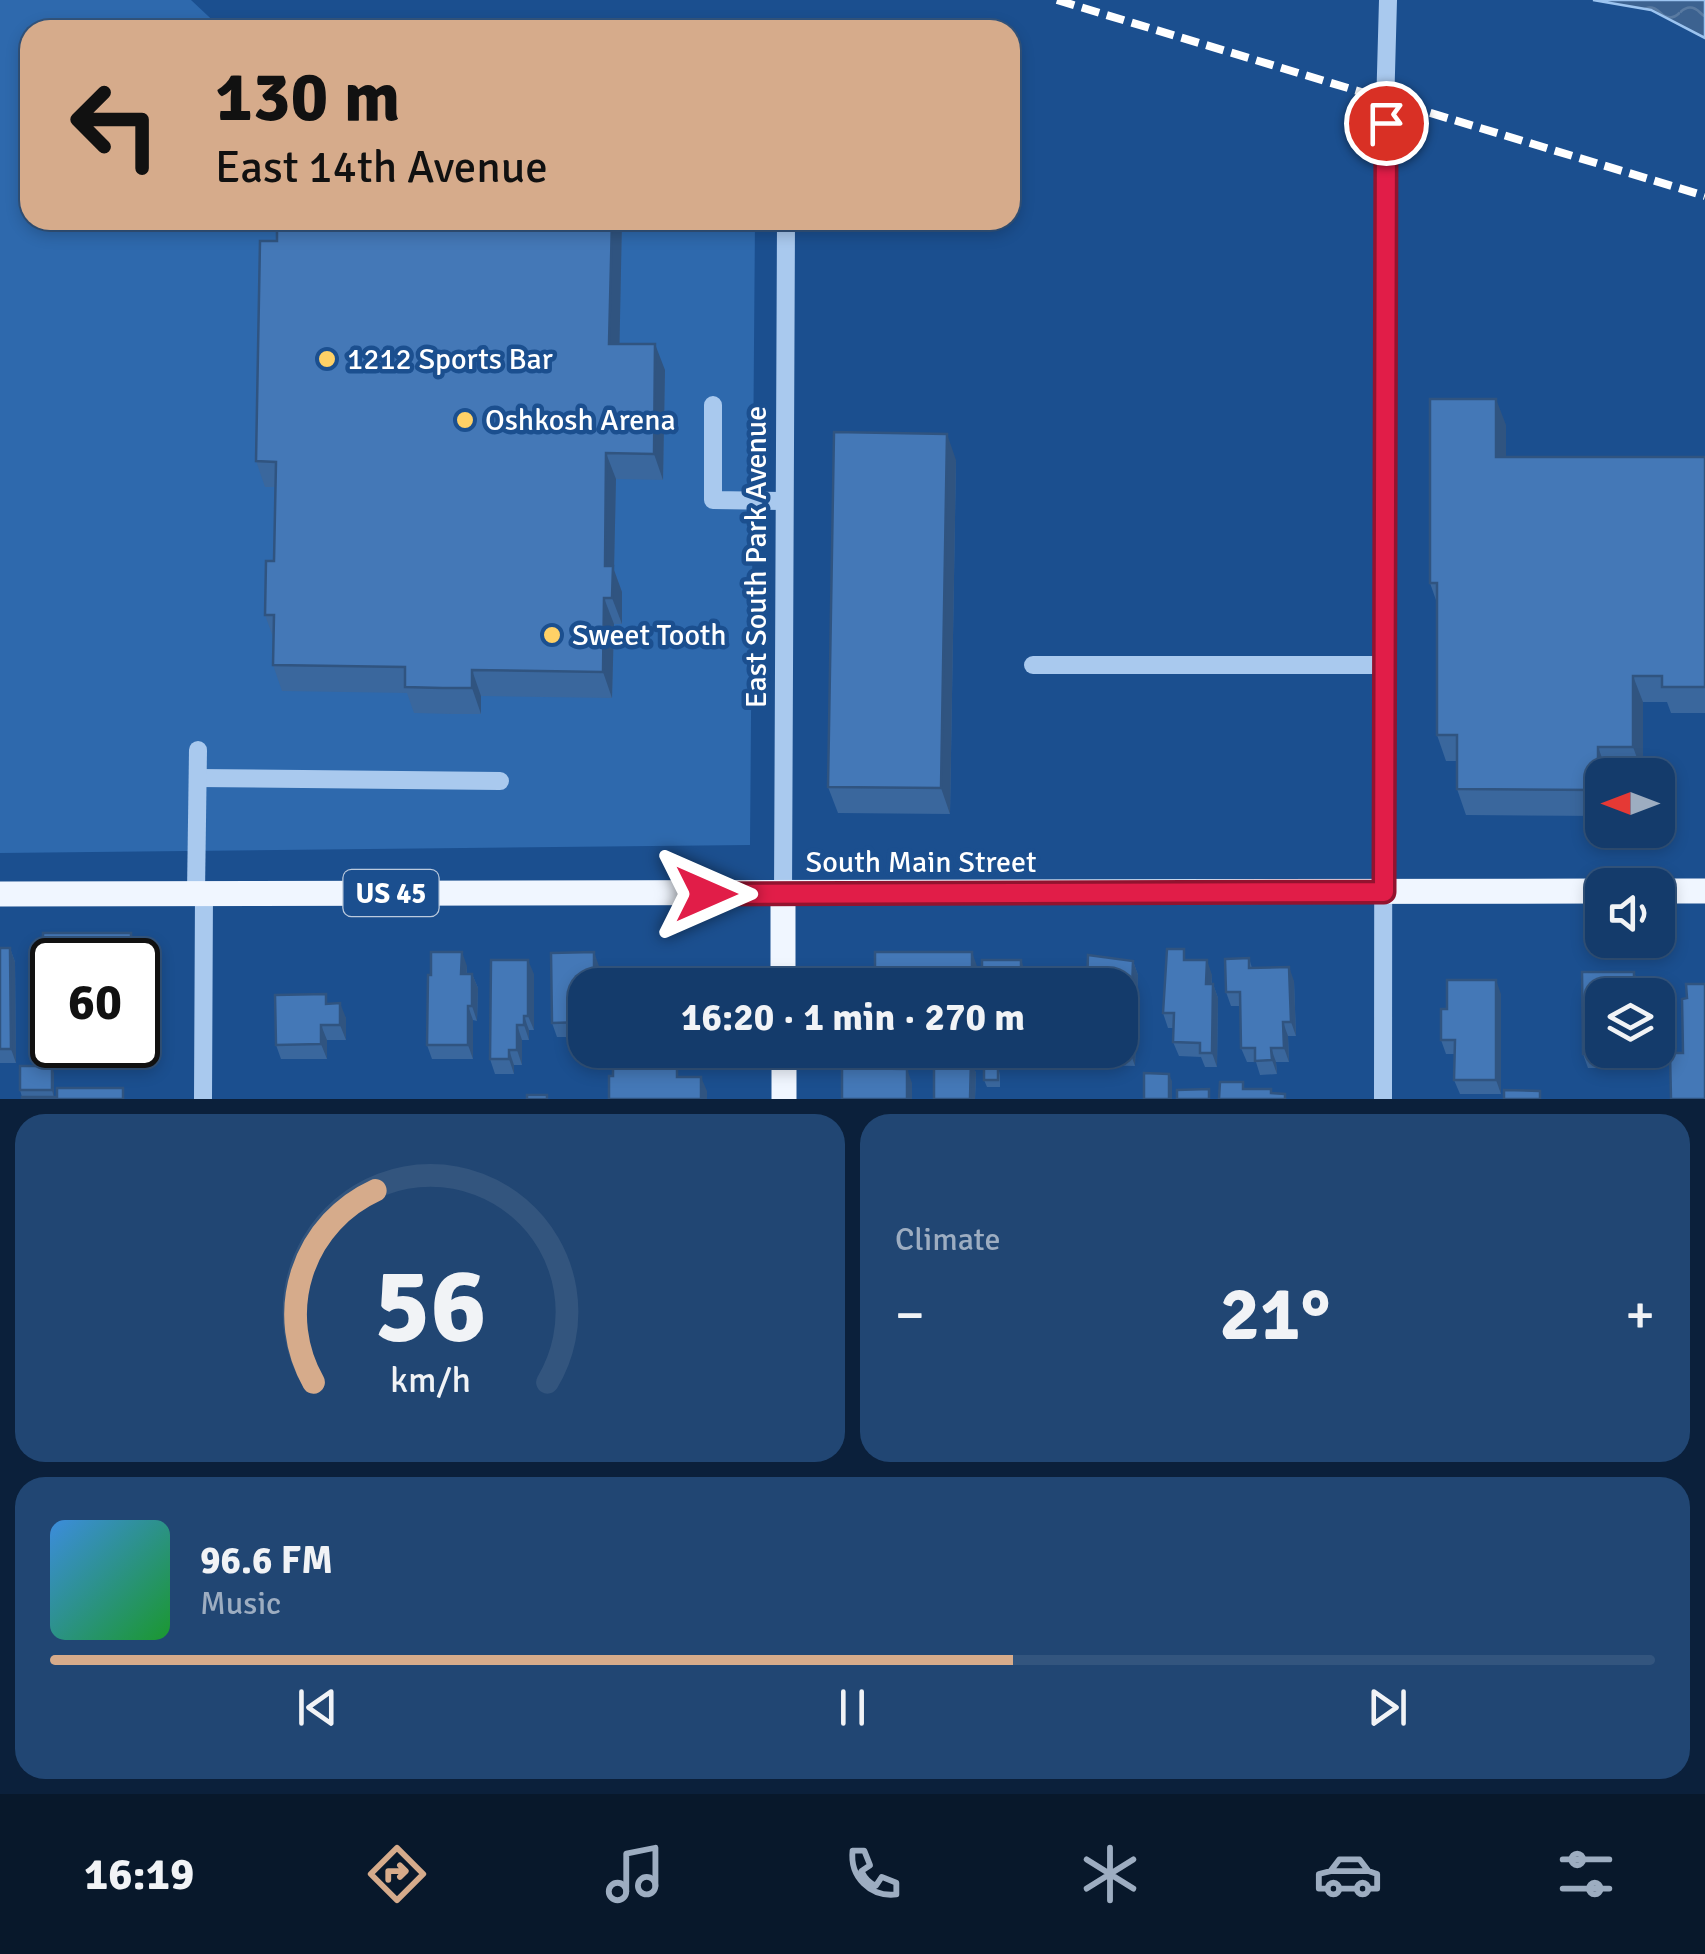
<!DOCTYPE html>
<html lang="en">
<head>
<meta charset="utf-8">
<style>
  body { margin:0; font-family:Signika,sans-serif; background:#214673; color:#f1f3f6; height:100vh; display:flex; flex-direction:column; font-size:38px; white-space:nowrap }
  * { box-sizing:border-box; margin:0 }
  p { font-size:32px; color:#9dadc1 }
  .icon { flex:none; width:55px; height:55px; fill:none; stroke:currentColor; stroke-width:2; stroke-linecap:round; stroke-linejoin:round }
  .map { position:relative; height:1099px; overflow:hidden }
  .details { display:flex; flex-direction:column; gap:15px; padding:15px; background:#0b203b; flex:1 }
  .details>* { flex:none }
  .guide { position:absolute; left:20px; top:20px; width:1000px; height:210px; border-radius:30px; box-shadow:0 5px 15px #0003,0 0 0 2px #33557e; background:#d6ab8b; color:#111; overflow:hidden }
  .needle { width:65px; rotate:270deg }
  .tools { position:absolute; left:1585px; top:758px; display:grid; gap:20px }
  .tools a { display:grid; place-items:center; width:90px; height:90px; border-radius:20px; background:#143b6b; box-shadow:0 5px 15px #0003,0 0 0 2px #33557e; font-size:50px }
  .speed { position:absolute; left:30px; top:938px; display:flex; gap:20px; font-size:50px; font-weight:700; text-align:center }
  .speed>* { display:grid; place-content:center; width:130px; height:130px; border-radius:50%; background:#143b6b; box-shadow:0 5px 15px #0003,0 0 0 2px #33557e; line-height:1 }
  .speed .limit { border:5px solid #111; border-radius:15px; background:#fff; color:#111 }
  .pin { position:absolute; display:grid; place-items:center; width:85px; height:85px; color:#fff; margin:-42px; border:5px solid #fff; border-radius:50%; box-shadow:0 2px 10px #0007 }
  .me { position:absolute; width:110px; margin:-55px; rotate:90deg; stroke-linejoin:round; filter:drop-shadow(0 0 8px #0008) }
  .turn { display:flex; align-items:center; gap:35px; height:210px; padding:0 30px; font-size:45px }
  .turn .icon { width:130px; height:130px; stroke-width:2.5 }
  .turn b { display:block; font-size:70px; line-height:85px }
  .big { font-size:75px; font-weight:700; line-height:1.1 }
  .details .tile { flex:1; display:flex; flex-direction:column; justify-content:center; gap:15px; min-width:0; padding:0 35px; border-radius:30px; background:#214673 }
  .details .dial { align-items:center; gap:0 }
  .dial svg { height:260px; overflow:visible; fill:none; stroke:#33557e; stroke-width:7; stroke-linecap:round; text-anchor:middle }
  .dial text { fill:#f1f3f6; stroke:none }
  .song { display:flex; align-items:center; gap:30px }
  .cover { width:120px; height:120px; border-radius:15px; background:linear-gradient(135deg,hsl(210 70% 55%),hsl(130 70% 35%)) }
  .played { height:10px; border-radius:5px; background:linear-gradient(90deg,#d6ab8b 60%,#33557e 60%) }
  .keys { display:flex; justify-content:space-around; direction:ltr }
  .heat { display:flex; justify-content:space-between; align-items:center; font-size:55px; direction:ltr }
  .details .tiles { flex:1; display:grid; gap:15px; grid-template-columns:1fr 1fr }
  .tile:last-child { grid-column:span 2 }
  .trip { position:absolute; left:568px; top:968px; width:570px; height:100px; border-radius:30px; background:#143b6b; box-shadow:0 5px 15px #0003,0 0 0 2px #33557e; font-weight:700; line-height:100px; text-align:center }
  .tab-bar { display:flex; height:160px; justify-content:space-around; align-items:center; background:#08182b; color:#9dadc1 }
  .tab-bar .icon { width:70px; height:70px }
  .tab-bar .active { color:#d6ab8b }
  .tab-bar b { font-size:45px; color:#f1f3f6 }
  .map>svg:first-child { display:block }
  .garden { fill:#2e69ad }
  .water { fill:url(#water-waves); stroke:#9cc4f0; stroke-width:2.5 }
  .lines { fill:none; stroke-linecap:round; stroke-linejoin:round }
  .minor { stroke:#a9c9ee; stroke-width:18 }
  .major { stroke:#f0f6ff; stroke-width:25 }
  .rail { stroke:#fff; stroke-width:8; stroke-dasharray:18 8; stroke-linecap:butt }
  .wall { fill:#3a679d; fill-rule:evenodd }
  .shaded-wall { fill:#305480 }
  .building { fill:#4478b7; stroke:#305480; stroke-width:2.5 }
  .route-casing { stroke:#92132f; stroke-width:25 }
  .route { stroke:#e11d48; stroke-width:18 }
  .poi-dot { fill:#ffd166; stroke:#1b4f8f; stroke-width:4 }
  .labels { text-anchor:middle; stroke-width:9; stroke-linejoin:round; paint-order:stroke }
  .shield { fill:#1b4f8f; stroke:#bbcadd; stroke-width:2.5 }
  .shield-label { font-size:28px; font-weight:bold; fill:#fff }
  .poi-label { font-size:30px; fill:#fff; stroke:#1b4f8f; text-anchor:start }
  .street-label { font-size:30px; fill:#fff; stroke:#1b4f8f }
</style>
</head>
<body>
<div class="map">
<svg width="1705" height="1099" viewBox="0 0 1705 1099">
  <defs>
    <pattern id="water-waves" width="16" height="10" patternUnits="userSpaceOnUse" patternTransform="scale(2.5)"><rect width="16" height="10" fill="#3c6290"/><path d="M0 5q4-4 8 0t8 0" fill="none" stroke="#597aa1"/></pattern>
  </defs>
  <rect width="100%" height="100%" fill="#1b4f8f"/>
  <!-- garden -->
  <polygon class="garden" points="0,0 191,0 223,30 30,30 30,220 755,220 750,845 0,853"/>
  <!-- water -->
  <polygon class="water" points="1593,0 1705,0 1705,38 1651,10"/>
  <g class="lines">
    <!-- minor -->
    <g class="minor">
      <polyline points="713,405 713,500 784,501"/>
      <polyline points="1033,665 1385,665"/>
      <polyline points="198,778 500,781"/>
      <polyline points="196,892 198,750"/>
      <polyline points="783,895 786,220"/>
      <polyline points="203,1099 204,892"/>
      <polyline points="1383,1099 1384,145 1388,0"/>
    </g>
    <!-- major -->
    <g class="major">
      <polyline points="1658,891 1705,891"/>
      <polyline points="0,894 1602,891"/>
      <polyline points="783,895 783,985"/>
      <polyline points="784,1050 784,1099"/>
    </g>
    <!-- rail -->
    <polyline class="rail" points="1057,0 1705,196"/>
  </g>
  <!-- wall -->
  <g class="wall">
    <polygon points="622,220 619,344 665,370 663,480 616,479 614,570 622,592 622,624 614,624 612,698 481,696 481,714 451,714 414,713 407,693 282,691 273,665 273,637 265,615 274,561 275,487 265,487 256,461 277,241"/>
    <polygon points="1506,425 1506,457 1705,457 1705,713 1671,713 1667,702 1643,702 1643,774 1608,774 1608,775 1602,775 1602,816 1466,815 1457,789 1457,761 1446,761 1437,735 1437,603 1430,583"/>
    <polygon points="956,460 950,814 838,813 828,787"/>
    <path d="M43 933H131L138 954V1060H51L43 1040ZM52 960H138V1045H52Z"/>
    <polygon points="0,948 10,948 15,962 16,1063 0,1063"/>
    <polygon points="1249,958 1252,968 1294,981 1296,1036 1288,1036 1289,1062 1276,1062 1277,1074 1260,1075 1256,1062 1247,1062 1241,1048 1240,1006 1231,1006 1226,992"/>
    <polygon points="1187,960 1212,975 1212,984 1213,984 1218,998 1217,1067 1205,1067 1201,1057 1179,1056 1173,1042 1174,1028 1168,1028 1163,1013"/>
    <polygon points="1133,961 1138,975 1135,1066 1093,1065 1088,1050"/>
    <polygon points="467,966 467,974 472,974 478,988 477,1021 473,1020 473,1059 432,1059 427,1045"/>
    <polygon points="599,966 599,985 585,985 585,1037 557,1037 552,1023"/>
    <polygon points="1582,972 1634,972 1639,986 1639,995 1602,995 1602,1050 1640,1050 1640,1068 1588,1068 1583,1054"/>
    <polygon points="534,974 534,1030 529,1030 529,1040 522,1040 522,1065 514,1065 514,1074 495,1074 490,1059"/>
    <polygon points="1501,994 1501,1094 1460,1094 1454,1080 1455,1054 1446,1054 1441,1040 1447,1009"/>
    <polygon points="329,1004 346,1018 346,1040 327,1040 327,1059 281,1059 276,1045"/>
    <polygon points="926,1050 979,1050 979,1066 973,1066 976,1073 975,1099 934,1099 934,1066 932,1066"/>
    <polygon points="981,1050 1026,1050 1026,1057 983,1057"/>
    <polygon points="998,1067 1000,1075 1000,1087 987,1087 984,1080"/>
    <polygon points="54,1073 54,1097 127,1099 22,1097 20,1090"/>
  </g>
  <!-- shaded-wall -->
  <g class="shaded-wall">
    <polygon points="612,220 622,220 619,370 609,344"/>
    <polygon points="655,344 665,370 663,480 654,454"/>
    <polygon points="1496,399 1506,425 1506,483 1496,457"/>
    <polygon points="947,434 956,460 950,814 941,788"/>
    <polygon points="606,453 616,479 614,570 622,592 622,624 612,598 605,566"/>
    <polygon points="604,598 614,624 612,698 603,672"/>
    <polygon points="472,670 481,696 481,714 472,688"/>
    <polygon points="1633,676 1643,702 1643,774 1633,747"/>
    <polygon points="1598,747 1608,774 1608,775 1602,775 1602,802 1598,790"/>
    <polygon points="131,933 138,954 138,1060 132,1045 138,1045 138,960 131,960"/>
    <polygon points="10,948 15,962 16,1063 11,1049"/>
    <polygon points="462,952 467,966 466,988 461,974"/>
    <polygon points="594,952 599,966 599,985 594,985"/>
    <polygon points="972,952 979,972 979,985 972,985"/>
    <polygon points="528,960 534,974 534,1030 528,1016"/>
    <polygon points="1021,960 1026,974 1026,985 1021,985"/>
    <polygon points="1207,960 1212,975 1211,998 1206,984"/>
    <polygon points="1133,961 1138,975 1135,1066 1130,1052"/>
    <polygon points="1289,967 1294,981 1296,1036 1291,1022"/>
    <polygon points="1634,972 1639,986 1639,995 1634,995"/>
    <polygon points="472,974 478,988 477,1021 472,1006"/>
    <polygon points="1496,980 1501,994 1501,1094 1496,1080"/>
    <polygon points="1213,984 1218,998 1217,1067 1212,1053"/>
    <polygon points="340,1003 346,1018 346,1040 340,1025"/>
    <polygon points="468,1006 473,1020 473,1059 468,1045"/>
    <polygon points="524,1016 529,1030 529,1040 524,1025"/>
    <polygon points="1283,1022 1288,1036 1289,1062 1284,1048"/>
    <polygon points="321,1025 327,1040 327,1059 321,1044"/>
    <polygon points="517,1025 522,1040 522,1065 517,1050"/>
    <polygon points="1271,1048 1276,1062 1277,1074 1272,1060"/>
    <polygon points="509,1050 514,1065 514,1074 509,1059"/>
    <polygon points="973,1050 979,1050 979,1066"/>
    <polygon points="1635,1050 1640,1050 1640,1068 1635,1053"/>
    <polygon points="971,1059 976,1073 975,1099 970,1099"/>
    <polygon points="52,1066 54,1073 54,1098 52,1090"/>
    <polygon points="907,1069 912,1083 912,1099 907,1099"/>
    <polygon points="1169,1074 1172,1081 1172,1099 1169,1099"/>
    <polygon points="701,1077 707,1091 707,1099 701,1099"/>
  </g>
  <!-- building -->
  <g class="building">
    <polygon points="277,220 612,220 609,344 655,344 654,454 606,453 605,566 613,566 612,598 604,598 603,672 472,670 472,688 442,688 405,687 405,667 273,665 274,615 265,615 266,561 274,561 276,462 256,461 260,241 277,241"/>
    <polygon points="1430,399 1496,399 1496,457 1705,457 1705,687 1662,687 1662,676 1633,676 1633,747 1598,747 1598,790 1457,789 1457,735 1437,735 1437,583 1430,583"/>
    <polygon points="834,432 947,434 941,788 828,787"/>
    <polygon points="43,933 131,933 131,960 52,960 52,1040 43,1040"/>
    <polygon points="0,948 10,948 11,1049 0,1049"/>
    <polygon points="1167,949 1184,949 1184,960 1207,960 1206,984 1213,984 1212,1053 1200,1053 1200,1043 1173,1042 1174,1013 1163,1013"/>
    <polygon points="431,952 462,952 461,974 472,974 472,1006 468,1006 468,1045 427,1045 428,975 431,975"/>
    <polygon points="594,952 594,985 585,985 585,1022 552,1023 551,953"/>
    <rect x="875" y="952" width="97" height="33"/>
    <polygon points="1088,955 1133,961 1130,1052 1088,1051 1120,1050 1120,985 1087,985"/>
    <polygon points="1249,958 1249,968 1289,967 1291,1022 1283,1022 1284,1048 1271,1048 1272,1060 1255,1061 1255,1048 1241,1048 1240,992 1226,992 1225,959"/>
    <polygon points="491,960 528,960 528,1016 524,1016 524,1025 517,1025 517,1050 509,1050 509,1059 490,1059"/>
    <rect x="982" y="960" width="39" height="25"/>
    <polygon points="1582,972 1634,972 1634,995 1602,995 1602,1050 1635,1050 1635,1053 1583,1054"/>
    <rect x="623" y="976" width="70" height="9"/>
    <polygon points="1447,980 1496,980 1496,1080 1454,1080 1455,1040 1441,1040 1441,1009 1447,1009"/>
    <polygon points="1686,984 1705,984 1705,1099 1671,1099 1670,1053 1683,1053 1682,999 1687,998"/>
    <polygon points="326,994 326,1004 340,1003 340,1025 321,1025 321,1044 276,1045 275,995"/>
    <polygon points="934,1058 971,1059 970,1099 934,1099"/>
    <rect x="20" y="1066" width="32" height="24"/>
    <polygon points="613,1066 677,1066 677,1077 701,1077 701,1099 609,1099 609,1076 613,1076"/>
    <rect x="984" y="1067" width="14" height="13"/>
    <polygon points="842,1068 907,1069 907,1099 842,1099"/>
    <polygon points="1144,1073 1169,1074 1169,1099 1144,1099"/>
    <polygon points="1220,1082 1243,1082 1243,1089 1271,1089 1271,1093 1285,1094 1285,1099 1219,1099"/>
    <polygon points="57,1088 123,1088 123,1099 22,1099 22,1097 57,1097"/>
    <polygon points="1209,1089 1209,1099 1177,1099 1177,1090"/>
    <polygon points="1504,1090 1540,1091 1540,1099 1504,1099"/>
    <rect x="527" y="1095" width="20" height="4"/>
  </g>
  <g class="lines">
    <!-- route casing -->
    <g class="route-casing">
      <polyline id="route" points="706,894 1384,892 1386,123"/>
    </g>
    <!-- route -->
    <use href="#route" class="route"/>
  </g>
  <!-- markers -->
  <g class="poi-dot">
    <circle cx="327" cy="359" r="10"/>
    <circle cx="465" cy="420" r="10"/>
    <circle cx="552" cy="635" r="10"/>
  </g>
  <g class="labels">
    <!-- shield labels -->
    <rect class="shield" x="343.5" y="870" width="95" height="46" rx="8"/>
    <g class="shield-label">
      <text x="391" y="903">US 45</text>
    </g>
    <!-- poi labels -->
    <g class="poi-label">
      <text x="347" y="369">1212 Sports Bar</text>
      <text x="485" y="430">Oshkosh Arena</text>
      <text x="572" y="645">Sweet Tooth</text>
    </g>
    <!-- street labels -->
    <g class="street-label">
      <text transform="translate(756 557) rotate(-90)" y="10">East South Park Avenue</text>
      <text x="921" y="872">South Main Street</text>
    </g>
  </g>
</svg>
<div class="tools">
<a><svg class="needle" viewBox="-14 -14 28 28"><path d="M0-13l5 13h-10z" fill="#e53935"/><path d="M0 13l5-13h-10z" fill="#9dadc1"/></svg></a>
<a><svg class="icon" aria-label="sound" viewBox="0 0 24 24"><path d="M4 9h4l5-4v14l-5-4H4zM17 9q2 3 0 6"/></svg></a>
<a><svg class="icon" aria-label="layers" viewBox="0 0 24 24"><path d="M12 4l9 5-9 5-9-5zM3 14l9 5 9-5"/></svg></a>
</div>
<div class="speed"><div class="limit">60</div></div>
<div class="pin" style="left:1386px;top:123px;background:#d93025"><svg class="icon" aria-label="arrive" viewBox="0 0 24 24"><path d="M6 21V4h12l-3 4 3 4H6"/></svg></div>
<svg class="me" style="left:706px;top:894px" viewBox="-20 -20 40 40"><path d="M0-17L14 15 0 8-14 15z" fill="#e11d48" stroke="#fff" stroke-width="4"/></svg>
<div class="trip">16:20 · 1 min · 270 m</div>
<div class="guide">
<div class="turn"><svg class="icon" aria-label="left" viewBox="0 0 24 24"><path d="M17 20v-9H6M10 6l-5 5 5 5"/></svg><div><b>130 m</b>East 14th Avenue</div></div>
</div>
</div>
<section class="details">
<div class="tiles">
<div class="tile dial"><svg viewBox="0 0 100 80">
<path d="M14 69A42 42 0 1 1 86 69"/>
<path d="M14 69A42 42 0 0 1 33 10" stroke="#d6ab8b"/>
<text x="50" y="56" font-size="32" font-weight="700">56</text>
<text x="50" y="72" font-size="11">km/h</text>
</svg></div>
<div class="tile"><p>Climate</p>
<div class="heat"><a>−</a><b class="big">21°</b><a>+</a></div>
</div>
<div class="tile">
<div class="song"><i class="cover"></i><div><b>96.6 FM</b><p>Music</p></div></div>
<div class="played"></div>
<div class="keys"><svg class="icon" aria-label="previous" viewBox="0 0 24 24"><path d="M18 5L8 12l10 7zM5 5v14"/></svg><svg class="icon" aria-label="pause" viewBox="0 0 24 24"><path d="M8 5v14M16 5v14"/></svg><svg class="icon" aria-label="next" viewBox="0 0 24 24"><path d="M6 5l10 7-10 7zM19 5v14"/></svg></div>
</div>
</div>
</section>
<nav class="tab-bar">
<b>16:19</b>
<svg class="icon active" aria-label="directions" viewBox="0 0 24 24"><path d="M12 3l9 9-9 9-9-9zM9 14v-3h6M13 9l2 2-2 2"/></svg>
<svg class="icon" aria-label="music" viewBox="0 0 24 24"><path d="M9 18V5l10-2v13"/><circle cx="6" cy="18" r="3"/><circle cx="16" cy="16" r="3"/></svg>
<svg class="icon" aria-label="phone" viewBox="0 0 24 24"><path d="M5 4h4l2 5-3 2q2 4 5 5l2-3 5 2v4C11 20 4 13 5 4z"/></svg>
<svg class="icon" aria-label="climate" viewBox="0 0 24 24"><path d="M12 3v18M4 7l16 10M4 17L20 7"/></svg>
<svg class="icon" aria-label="car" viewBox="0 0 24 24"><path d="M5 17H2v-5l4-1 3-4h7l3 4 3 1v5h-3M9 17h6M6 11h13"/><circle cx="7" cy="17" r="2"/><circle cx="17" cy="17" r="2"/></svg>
<svg class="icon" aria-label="filters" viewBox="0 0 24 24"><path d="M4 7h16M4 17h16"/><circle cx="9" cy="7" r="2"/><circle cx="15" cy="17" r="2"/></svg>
</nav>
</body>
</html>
